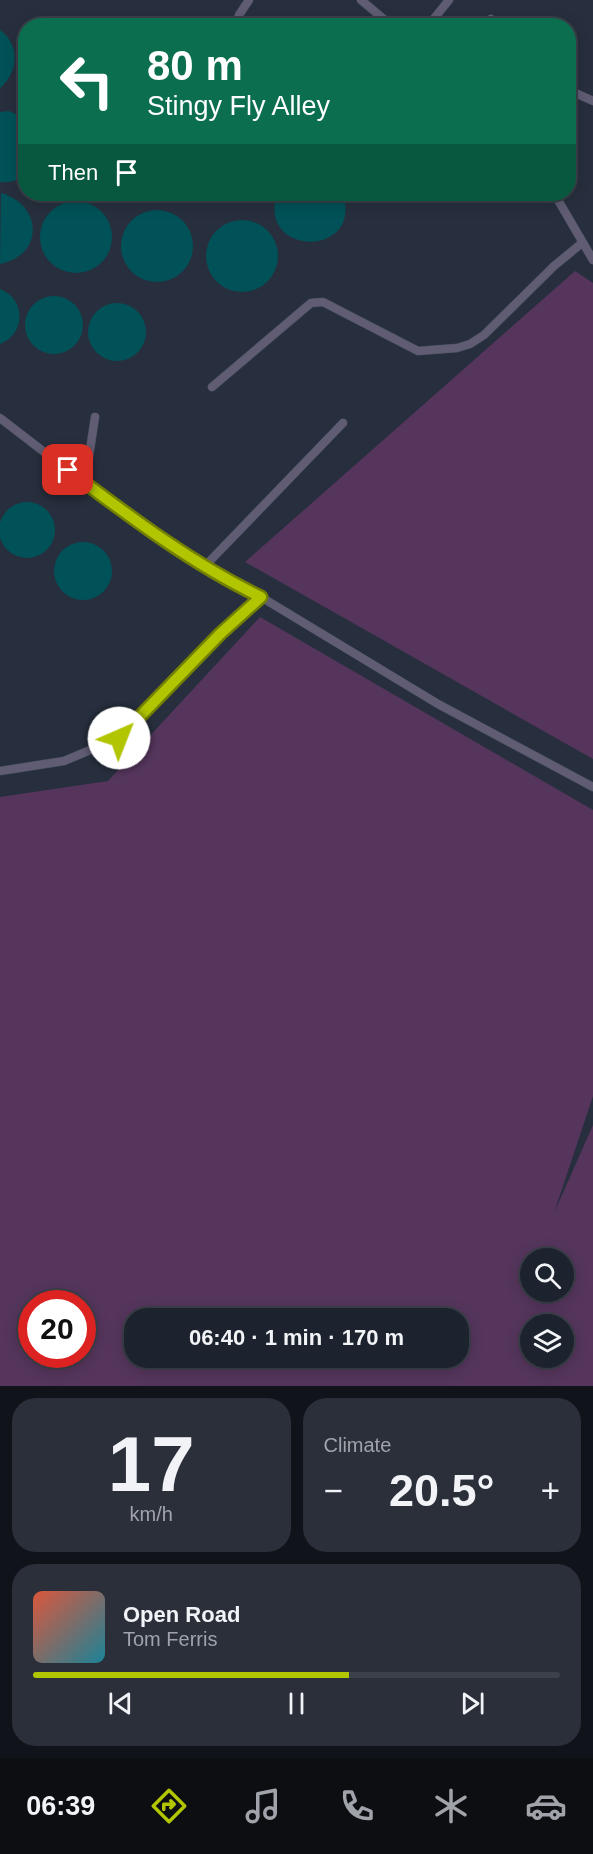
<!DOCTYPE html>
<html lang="en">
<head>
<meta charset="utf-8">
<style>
  body { margin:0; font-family:Arial,sans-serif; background:#2a2f3a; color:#f1f3f6; height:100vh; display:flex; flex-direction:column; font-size:22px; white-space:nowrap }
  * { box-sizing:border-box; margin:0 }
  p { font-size:20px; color:#a0a4aa }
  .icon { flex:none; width:33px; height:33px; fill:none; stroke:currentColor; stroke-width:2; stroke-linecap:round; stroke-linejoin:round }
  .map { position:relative; height:1386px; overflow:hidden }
  .sheet { display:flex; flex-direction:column; gap:12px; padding:12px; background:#101319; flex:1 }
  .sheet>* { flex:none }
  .hud { position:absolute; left:18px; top:18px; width:558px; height:183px; border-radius:24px; box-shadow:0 3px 15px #0003,0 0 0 2px #3b404a; background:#0b6e4f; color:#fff; overflow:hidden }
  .tools { position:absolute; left:520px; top:1248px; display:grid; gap:12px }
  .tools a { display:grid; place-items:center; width:54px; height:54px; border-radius:50%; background:#1d232e; box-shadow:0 3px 15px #0003,0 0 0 2px #3b404a; font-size:30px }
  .speed { position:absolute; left:18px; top:1290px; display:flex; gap:12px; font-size:30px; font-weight:700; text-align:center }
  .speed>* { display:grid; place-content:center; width:78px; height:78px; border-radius:50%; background:#1d232e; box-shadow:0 3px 15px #0003,0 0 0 2px #3b404a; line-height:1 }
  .speed .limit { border:9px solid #d22; background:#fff; color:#111 }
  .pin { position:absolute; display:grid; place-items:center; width:51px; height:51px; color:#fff; margin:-26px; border-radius:12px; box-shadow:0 3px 9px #0006 }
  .me { position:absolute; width:66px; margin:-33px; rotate:44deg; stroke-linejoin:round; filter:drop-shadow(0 0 4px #0008) }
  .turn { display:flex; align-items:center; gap:21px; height:126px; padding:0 30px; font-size:27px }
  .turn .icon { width:78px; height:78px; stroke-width:2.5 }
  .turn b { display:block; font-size:42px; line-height:51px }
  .then { display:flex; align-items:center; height:57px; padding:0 30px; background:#0003; gap:12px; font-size:22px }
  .big { font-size:45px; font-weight:700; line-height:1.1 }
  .sheet .tile { flex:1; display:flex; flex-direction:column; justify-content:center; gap:9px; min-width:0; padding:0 21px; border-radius:24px; background:#2a2f3a }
  .sheet .dial { align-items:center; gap:0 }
  .dial b { font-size:78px; line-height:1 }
  .song { display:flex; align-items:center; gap:18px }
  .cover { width:72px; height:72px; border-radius:9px; background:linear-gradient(135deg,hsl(10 70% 55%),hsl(190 70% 35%)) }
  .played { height:6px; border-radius:3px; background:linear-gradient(90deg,#b1c500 60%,#3b404a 60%) }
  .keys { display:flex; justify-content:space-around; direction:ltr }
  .heat { display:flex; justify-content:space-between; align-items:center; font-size:33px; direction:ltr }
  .sheet .tiles { flex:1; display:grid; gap:12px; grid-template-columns:1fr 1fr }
  .tile:last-child { grid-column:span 2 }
  .trip { position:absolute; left:124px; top:1308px; width:345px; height:60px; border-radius:24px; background:#1d232e; box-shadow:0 3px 15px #0003,0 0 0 2px #3b404a; font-weight:700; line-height:60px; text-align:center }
  .tab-bar { display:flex; height:96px; justify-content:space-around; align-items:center; background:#0c0e12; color:#a0a4aa }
  .tab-bar .icon { width:42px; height:42px }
  .tab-bar .selected { color:#b1c500 }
  .tab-bar b { font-size:27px; color:#f1f3f6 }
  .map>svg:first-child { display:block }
  .green { fill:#55355c; fill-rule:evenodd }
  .water { fill:#005258 }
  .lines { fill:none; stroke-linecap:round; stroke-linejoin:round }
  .lane-casing { stroke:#454d5b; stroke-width:9 }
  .lane { stroke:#605c74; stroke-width:8 }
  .route-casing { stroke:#738000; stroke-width:15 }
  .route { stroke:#b1c500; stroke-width:10 }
</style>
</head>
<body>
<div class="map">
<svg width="593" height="1386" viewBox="0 0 593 1386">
  <rect width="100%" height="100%" fill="#272f3e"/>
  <!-- green -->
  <g class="green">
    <polygon points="575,271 593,283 593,759 245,562"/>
    <path d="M260 617 593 810V1096L554 1213 593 1125V1386H0V797L108 781ZM531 1258H564V1292H531ZM32 1304H82V1354H32ZM135 1318H459V1358H135ZM531 1324H564V1358H531Z"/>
  </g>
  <!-- water -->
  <g class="water">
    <path d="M0 30C21 45 18 73 0 88Z"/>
    <path d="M9 111 25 118 26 176C17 180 10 183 0 182V112Z"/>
    <path d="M1 193C43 205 44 255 0 264Z"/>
    <path d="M277 194H343C363 258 257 257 277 194Z"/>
    <circle cx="76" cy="237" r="36"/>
    <circle cx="157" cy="246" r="36"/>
    <circle cx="242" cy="256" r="36"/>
    <path d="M0 289C26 299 26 334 0 344Z"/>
    <circle cx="54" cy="325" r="29"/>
    <circle cx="117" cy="332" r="29"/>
    <circle cx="27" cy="530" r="28"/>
    <circle cx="83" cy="571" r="29"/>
  </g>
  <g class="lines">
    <!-- lane casing -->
    <g class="lane-casing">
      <g id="lane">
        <polyline points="361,0 392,26"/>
        <polyline points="491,19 498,26"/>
        <polyline points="236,26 239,15 249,0"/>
        <polyline points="428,26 449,0"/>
        <polyline points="568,89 573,92 593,101"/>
        <polyline points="568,111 573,92"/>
        <polyline points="557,194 558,200 593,260"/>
        <polyline points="212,387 311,303 323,302 418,351 457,348 470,344 484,335 554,266 582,243"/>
        <path d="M0 418C84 482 166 551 261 597L438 704 593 787"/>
        <polyline points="85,483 95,417"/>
        <polyline points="205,566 343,423"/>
        <polyline points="0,771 64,761 119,738 221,634 261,597"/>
      </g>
    </g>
    <!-- lane -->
    <use href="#lane" class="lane"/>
  </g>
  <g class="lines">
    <!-- route casing -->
    <g class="route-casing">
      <path id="route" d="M68 470C129 516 192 564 261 597L220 634 119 738"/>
    </g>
    <!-- route -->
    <use href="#route" class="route"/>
  </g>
</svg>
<div class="tools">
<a><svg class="icon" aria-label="search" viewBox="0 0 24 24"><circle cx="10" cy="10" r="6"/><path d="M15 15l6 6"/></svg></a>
<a><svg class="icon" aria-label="layers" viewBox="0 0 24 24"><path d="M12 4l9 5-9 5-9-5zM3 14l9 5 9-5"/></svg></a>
</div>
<div class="speed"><div class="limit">20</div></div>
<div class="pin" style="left:68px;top:470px;background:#d93025"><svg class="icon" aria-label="arrive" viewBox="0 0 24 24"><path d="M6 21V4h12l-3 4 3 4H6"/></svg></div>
<svg class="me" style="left:119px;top:738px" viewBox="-20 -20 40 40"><circle r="19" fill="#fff"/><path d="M0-13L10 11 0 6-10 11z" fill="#b1c500"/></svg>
<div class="trip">06:40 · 1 min · 170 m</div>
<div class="hud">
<div class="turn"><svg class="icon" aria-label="left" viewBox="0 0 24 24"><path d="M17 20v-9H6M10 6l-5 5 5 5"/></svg><div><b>80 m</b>Stingy Fly Alley</div></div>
<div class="then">Then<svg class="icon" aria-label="arrive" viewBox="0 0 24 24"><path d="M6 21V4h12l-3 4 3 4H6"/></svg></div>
</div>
</div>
<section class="sheet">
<div class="tiles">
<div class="tile dial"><b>17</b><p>km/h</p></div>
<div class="tile"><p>Climate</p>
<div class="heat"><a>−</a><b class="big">20.5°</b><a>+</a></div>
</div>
<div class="tile">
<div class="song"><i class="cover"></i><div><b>Open Road</b><p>Tom Ferris</p></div></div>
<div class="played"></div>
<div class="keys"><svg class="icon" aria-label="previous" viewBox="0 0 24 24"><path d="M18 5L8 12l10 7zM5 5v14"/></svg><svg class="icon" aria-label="pause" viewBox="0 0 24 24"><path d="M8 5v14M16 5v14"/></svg><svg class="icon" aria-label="next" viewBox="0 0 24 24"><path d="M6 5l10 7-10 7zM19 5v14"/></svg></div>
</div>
</div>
</section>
<nav class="tab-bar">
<b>06:39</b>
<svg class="icon selected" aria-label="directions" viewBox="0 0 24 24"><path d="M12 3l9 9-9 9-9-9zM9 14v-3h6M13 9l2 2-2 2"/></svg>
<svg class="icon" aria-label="music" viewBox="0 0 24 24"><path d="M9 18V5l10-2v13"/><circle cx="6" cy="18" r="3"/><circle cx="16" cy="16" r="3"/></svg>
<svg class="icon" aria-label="phone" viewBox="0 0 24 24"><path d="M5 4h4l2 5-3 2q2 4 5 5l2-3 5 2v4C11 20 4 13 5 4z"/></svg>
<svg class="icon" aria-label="climate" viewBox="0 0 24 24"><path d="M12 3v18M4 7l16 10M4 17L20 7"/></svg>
<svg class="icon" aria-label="car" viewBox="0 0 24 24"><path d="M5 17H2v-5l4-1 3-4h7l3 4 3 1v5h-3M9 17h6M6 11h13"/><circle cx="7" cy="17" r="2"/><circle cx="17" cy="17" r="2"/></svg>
</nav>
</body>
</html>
